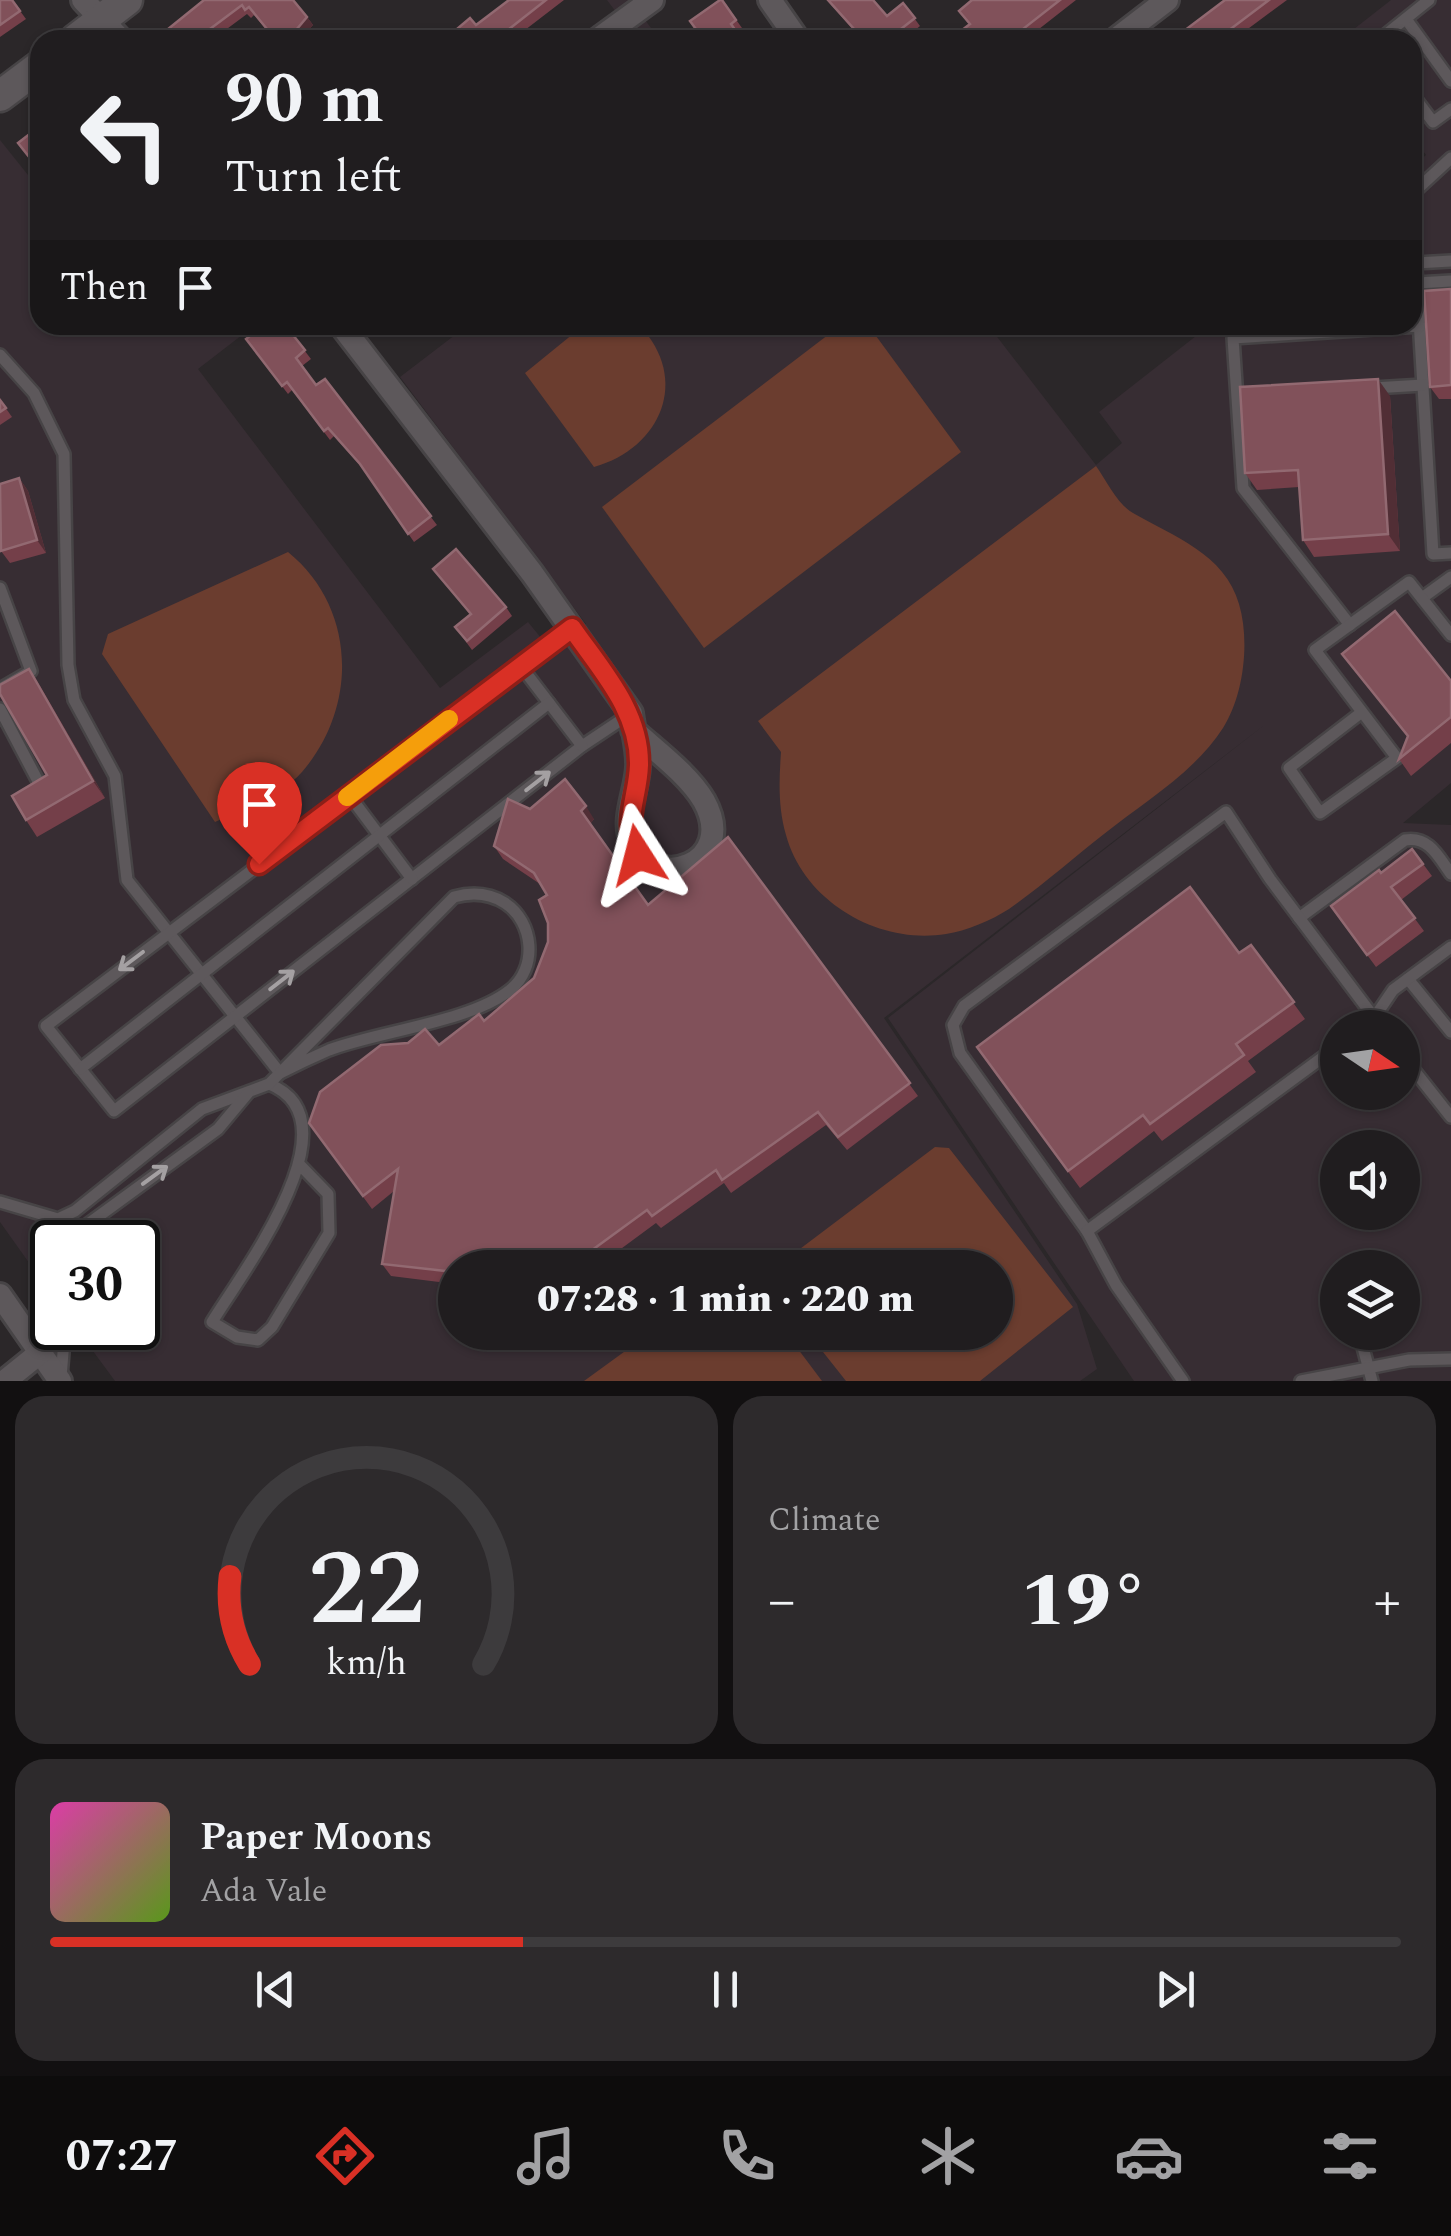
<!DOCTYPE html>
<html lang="en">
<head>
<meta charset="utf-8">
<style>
  body { margin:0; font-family:Spectral,serif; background:#2d2a2c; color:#f1f3f6; height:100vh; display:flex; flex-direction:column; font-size:38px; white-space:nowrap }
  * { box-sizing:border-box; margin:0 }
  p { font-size:32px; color:#a2a2a4 }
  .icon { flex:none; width:55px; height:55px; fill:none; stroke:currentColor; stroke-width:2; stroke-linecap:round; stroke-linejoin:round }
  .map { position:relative; height:1381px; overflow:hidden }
  .side { display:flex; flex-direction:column; gap:15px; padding:15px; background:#121011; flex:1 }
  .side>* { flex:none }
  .banner { position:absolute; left:30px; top:30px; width:1392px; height:305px; border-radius:30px; box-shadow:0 2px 8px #0004,0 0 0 2px #3d3b3d; background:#201d1f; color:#f1f3f6; overflow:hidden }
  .needle { width:65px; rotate:103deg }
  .fabs { position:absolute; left:1320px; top:1010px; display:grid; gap:20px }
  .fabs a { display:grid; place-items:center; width:100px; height:100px; border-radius:50%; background:#201d1f; box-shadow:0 2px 8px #0004,0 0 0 2px #3d3b3d; font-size:50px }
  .speed { position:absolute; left:30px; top:1220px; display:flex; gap:20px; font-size:50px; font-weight:700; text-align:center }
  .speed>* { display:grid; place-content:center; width:130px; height:130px; border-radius:50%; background:#201d1f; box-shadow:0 2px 8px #0004,0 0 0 2px #3d3b3d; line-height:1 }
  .speed .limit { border:5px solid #111; border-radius:15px; background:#fff; color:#111 }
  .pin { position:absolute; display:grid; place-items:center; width:85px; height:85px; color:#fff; margin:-102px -42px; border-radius:50% 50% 50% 0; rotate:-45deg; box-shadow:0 0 10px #0007 }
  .pin .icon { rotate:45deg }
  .me { position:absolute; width:110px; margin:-55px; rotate:351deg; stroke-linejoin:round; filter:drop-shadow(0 0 8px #0008) }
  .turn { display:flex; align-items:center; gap:35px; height:210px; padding:0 30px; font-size:45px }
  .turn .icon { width:130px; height:130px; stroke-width:2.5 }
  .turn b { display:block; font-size:70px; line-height:85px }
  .then { display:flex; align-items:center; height:95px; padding:0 30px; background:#0003; gap:20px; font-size:38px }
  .big { font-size:75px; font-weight:800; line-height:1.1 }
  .side .card { flex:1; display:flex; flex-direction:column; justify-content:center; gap:15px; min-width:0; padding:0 35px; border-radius:30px; background:#2d2a2c }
  .side .dial { align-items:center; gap:0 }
  .dial svg { height:260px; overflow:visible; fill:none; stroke:#3d3b3d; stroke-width:7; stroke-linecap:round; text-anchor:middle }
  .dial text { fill:#f1f3f6; stroke:none }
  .song { display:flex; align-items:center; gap:30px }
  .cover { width:120px; height:120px; border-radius:15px; background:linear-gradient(135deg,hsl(320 70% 55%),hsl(90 70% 35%)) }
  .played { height:10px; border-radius:5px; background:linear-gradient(90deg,#d93025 35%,#3d3b3d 35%) }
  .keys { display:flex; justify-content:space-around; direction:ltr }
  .heat { display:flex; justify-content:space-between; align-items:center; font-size:55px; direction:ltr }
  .side .tiles { flex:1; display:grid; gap:15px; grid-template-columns:1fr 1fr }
  .card:last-child { grid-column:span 2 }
  .trip { position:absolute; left:438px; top:1250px; width:575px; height:100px; border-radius:50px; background:#201d1f; box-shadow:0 2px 8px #0004,0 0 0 2px #3d3b3d; font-weight:800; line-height:100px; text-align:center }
  .dock { display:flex; height:160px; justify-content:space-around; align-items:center; background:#0d0c0c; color:#a2a2a4 }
  .dock .icon { width:70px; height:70px }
  .dock .current { color:#d93025 }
  .dock b { font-size:45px; color:#f1f3f6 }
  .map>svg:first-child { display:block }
  .built { fill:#372d33; fill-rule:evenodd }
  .pitch { fill:#6b3d2f }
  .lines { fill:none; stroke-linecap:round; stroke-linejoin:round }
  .lane-casing { stroke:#474446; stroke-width:16 }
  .street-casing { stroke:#474446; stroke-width:28 }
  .secondary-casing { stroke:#474446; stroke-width:35 }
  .lane { stroke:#5d585b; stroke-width:11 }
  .street { stroke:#5d585b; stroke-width:22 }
  .secondary { stroke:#5d585b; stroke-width:30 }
  .wall { fill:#743f49 }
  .shaded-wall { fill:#512e35 }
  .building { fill:#81515a; stroke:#926971; stroke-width:2.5 }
  .oneway { stroke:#a4a0a2 }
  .route-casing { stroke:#8d1f18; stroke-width:25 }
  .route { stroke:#d93025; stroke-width:18 }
  .slow { stroke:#f59e0b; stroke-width:18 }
</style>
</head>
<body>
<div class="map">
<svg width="1451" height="1381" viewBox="0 0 1451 1381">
  <rect width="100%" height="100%" fill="#2b2729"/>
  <!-- built -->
  <g class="built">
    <polygon points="607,0 630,0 660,40 637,40"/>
    <path d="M1391 0H1451V783L1403 823 1451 825V1381H1134L888 1018 1267 723 884 1018 1077 1304 1097 1369 1080 1381H115L76 1328H138V1242H52V1295L0 1222V140L40 190V325H161L167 331 175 325H255L198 369 440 688 528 622 551 650 586 624 400 377 468 325H988L1096 465 1122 443 1099 412 1210 325H1412L1413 166 1426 155 1413 137 1412 40H1340ZM1338 1028H1402V1092H1338ZM1338 1148H1402V1212H1338ZM455 1268H995V1332H455ZM1338 1268H1402V1332H1338Z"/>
  </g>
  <!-- pitch -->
  <g class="pitch">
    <path d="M584 325H639C691 379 661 448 594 467L525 373Z"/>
    <polygon points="841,325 868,325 961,452 704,648 602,507"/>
    <path d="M1096 466C1106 480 1118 505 1133 513 1173 536 1225 554 1239 604 1250 641 1244 695 1223 728 1195 772 1144 802 1104 834 1073 858 1042 886 1009 909 992 920 966 931 946 934 879 945 804 902 786 835 778 807 779 781 781 752L758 721Z"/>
    <path d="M288 552C356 607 359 706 302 772 281 796 243 809 215 822L102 654 108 634Z"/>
    <polygon points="935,1147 949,1148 1073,1307 980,1381 846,1381 808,1333 995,1332 995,1268 776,1267"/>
    <polygon points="650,1333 786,1333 822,1381 584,1381"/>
  </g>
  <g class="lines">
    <!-- lane casing -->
    <g class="lane-casing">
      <g id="lane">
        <polyline points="1406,19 1451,81"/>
        <polyline points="1379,40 1429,0"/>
        <polyline points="1412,94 1433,122 1451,109"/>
        <polyline points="1412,194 1451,158"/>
        <polyline points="1412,203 1433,554 1451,553"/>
        <polyline points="1416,263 1451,261"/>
        <polyline points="1417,283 1451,281"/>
        <polyline points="0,355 34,393 64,454 68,665 74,700 115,776 127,880 280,1073"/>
        <polyline points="1373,388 1423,385"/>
        <polyline points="0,588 31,671 0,689"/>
        <polyline points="1422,598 1451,577"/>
        <polyline points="1350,625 1243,488 1233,338 1420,326"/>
        <polyline points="572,628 46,1026 114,1111 582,746 630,714"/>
        <polyline points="520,665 582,746"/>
        <polyline points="0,709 40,785"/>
        <polyline points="1362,712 1289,768 1320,813 1397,758 1315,650 1409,582 1451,635"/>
        <polyline points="349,795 412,879"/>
        <path d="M1299 918 1405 840C1429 836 1438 856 1451 874"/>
        <polyline points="1408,979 1451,1032"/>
        <polyline points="1362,1028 1374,1018 1393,990 1451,947"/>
        <polyline points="1402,1055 1451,1117"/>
        <polyline points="80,1069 549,703"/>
        <path d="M269 1084C360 1120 241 1274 212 1322L237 1337 258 1340 272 1327 329 1233 328 1194 299 1164"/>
        <path d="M0 1202 58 1219 75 1211 202 1109 269 1084 454 897C472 892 489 893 505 903 534 922 538 968 510 990 470 1022 379 1031 329 1050 313 1057 296 1065 280 1073"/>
        <polyline points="1087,1231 960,1053 953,1025 964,1006 1226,812 1270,879 1382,1028"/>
        <polyline points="75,1242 88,1224 218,1129 248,1093"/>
        <polyline points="1361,1340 1372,1381"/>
        <polyline points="61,1377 65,1328"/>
        <polyline points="1183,1381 1116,1285 1087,1231 1338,1046"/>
        <polyline points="1301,1381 1409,1360 1451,1359"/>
      </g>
    </g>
    <!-- street casing -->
    <g class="street-casing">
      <g id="street">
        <polyline points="83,0 121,40"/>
        <polyline points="770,0 798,40"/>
        <polyline points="597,40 652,0"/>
        <polyline points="1115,40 1167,0"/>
        <path d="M341 325 532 573 631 713C633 730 639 750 638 767 637 791 622 819 632 842 654 894 739 864 704 801 689 775 655 750 633 730"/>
        <polyline points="0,1295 60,1381"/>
        <polyline points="5,1381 41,1352"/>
      </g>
    </g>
    <!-- secondary casing -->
    <g class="secondary-casing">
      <g id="secondary">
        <polyline points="75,40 127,0"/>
        <polyline points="0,96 40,66"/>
      </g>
    </g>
    <!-- lane -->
    <use href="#lane" class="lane"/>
    <!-- street -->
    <use href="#street" class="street"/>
    <!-- secondary -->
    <use href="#secondary" class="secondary"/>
  </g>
  <!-- wall -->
  <g class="wall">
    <polygon points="0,0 12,0 26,19 0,37"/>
    <polygon points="204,0 307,17 313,25 299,40 275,40 254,15 251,18 247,14 212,40 166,40"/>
    <polygon points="509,0 564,0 512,40 444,40 476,25"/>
    <polygon points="722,0 742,28 737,33 742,40 704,40"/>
    <polygon points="827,0 873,0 887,16 903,3 920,26 907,37 910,40 862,40"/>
    <polygon points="972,0 1076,0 1025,40 949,40 969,24"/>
    <polygon points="1225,0 1287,0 1233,40 1172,40"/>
    <polygon points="40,126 40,171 18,143"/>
    <polygon points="1451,289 1451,399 1439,399 1430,387"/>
    <polygon points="285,325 311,359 302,366 316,385 325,379 437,525 414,542 365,471 334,436 330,440 292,390 288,394 246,339"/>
    <polygon points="1390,396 1400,551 1314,557 1303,540 1299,487 1257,490 1245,473"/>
    <polygon points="0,400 12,417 0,425"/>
    <polygon points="19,478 28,491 46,553 10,563 1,551"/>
    <polygon points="433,569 506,607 512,616 472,650 455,627 470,614"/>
    <polygon points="1342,654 1451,681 1451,743 1411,776 1399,759 1408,737"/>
    <polygon points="29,669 40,686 105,798 37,837 26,820 47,775"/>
    <polygon points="530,809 594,819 590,824 648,905 728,837 918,1096 847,1150 826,1125 731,1193 724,1183 661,1228 656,1223 595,1268 455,1268 455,1284 391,1276 382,1264 394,1191 372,1209 309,1123 439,1045 484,1021 534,978 548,942 547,895 540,884 503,859 494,846"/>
    <polygon points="1412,849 1432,876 1401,900 1424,931 1376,967 1331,906 1381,873"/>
    <polygon points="1251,945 1305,1019 1248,1061 1256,1072 1162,1141 1154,1131 1080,1188 977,1047 1239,953"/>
  </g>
  <!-- shaded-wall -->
  <g class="shaded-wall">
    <polygon points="307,17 313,25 302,38 296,30"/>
    <polygon points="1378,379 1390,396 1400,551 1388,534"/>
    <polygon points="19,478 28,491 46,553 37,540"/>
    <polygon points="29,669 40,686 105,798 93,781"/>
    <polygon points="586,806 594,819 590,824 581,811"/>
  </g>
  <!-- building -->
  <g class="building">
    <polygon points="0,0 12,0 20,11 0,25"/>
    <polygon points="204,0 293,0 307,17 296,30 284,40 276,40 249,7 245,10 242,5 202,35 207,40 167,40 162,34"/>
    <polygon points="509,0 546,0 495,40 444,40 470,18 476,25"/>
    <polygon points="720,0 722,0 736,20 731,24 738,34 730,40 704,40 690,21"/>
    <polygon points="828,0 873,0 887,16 903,3 915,18 901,29 910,40 864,40"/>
    <polygon points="972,0 1060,0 1009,40 949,40 970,24 959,11"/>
    <polygon points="1225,0 1269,0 1216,40 1172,40"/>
    <polygon points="40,126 40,161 39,160 34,163 18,143"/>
    <polygon points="1451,289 1451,385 1430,387 1424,291"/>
    <polygon points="264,325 285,325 305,350 296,358 316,385 325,379 431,516 408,534 360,464 328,428 324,431 287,382 282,386 246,339"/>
    <polygon points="1378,379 1388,534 1303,540 1298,470 1245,473 1240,387"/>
    <polygon points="0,400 6,408 0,412"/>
    <polygon points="19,478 37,540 1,551 0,484"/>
    <polygon points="456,549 506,607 467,641 455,627 471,614 433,569"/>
    <polygon points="1395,611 1451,681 1451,717 1399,759 1408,736 1342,654"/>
    <polygon points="29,669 93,781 26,820 12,796 47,775 0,694 0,685"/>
    <polygon points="565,779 586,806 581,811 648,905 728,837 910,1083 838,1137 818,1112 722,1180 716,1170 652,1216 647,1210 584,1256 589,1262 582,1268 455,1268 455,1272 382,1264 398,1169 363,1196 309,1123 320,1092 381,1045 408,1043 425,1029 439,1045 479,1014 484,1021 534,978 548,942 548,923 539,900 547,895 534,873 494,846 508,799 530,809"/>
    <polygon points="1412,849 1423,864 1391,887 1415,918 1367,955 1331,906 1379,870 1381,873"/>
    <polygon points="1190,887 1239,953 1251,945 1294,1002 1236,1044 1244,1055 1150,1124 1143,1115 1068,1171 977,1047"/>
  </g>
  <!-- one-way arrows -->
  <defs><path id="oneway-shaft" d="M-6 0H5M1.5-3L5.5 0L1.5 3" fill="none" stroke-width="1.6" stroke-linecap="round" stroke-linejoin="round" transform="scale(2.5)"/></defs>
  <g class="oneway">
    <use href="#oneway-shaft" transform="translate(538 781) rotate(-38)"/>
    <use href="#oneway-shaft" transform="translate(131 961) rotate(143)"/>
    <use href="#oneway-shaft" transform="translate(282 980) rotate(-38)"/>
    <use href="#oneway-shaft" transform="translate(155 1175) rotate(-36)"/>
  </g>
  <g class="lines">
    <!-- route casing -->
    <g class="route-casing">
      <path id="route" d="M259 864 572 628C601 670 640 711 639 765 638 798 622 822 638 855"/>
    </g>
    <!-- route -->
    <use href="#route" class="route"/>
    <!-- slow -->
    <polyline class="slow" points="347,797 449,719"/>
  </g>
</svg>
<div class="fabs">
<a><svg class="needle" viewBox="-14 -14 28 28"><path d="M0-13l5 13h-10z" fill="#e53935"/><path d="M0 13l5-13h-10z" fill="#a2a2a4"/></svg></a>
<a><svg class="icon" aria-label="sound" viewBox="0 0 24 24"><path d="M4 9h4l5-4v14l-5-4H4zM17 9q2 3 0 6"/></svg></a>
<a><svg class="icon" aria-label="layers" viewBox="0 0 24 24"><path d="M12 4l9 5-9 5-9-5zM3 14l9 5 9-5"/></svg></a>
</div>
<div class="speed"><div class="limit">30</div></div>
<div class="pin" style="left:259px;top:864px;background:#d93025"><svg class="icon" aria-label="arrive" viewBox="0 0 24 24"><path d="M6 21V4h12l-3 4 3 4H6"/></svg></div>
<svg class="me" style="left:638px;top:855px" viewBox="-20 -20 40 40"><path d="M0-17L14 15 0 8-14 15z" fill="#d93025" stroke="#fff" stroke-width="4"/></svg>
<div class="trip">07:28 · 1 min · 220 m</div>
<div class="banner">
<div class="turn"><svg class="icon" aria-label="left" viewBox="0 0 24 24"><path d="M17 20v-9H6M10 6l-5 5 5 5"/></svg><div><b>90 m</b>Turn left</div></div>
<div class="then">Then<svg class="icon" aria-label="arrive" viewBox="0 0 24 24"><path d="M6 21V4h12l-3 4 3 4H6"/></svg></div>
</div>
</div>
<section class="side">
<div class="tiles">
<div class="card dial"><svg viewBox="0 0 100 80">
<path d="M14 69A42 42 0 1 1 86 69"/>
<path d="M14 69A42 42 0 0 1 8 42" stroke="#d93025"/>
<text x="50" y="56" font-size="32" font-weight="700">22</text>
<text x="50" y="72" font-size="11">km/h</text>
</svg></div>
<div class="card"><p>Climate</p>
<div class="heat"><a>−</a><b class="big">19°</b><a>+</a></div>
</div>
<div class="card">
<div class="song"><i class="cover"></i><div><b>Paper Moons</b><p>Ada Vale</p></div></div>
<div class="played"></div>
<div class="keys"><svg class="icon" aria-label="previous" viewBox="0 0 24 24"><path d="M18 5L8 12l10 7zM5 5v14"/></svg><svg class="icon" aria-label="pause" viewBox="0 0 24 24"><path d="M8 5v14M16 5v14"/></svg><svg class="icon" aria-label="next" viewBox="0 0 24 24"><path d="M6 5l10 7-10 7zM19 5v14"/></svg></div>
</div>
</div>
</section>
<nav class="dock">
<b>07:27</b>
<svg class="icon current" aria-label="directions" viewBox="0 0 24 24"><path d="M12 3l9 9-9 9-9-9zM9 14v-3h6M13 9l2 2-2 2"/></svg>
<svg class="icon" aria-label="music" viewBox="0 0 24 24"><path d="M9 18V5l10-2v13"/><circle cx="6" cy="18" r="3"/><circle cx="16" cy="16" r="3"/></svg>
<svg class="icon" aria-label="phone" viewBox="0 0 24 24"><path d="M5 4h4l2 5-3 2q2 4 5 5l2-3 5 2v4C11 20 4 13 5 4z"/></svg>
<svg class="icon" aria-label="climate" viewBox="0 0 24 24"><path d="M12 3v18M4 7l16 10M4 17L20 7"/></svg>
<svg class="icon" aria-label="car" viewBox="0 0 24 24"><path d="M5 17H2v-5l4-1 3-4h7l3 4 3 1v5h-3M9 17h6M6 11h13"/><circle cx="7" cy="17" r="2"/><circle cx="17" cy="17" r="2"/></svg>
<svg class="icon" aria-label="filters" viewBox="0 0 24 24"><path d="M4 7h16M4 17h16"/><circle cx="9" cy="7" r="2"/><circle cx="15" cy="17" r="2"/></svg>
</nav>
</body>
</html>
